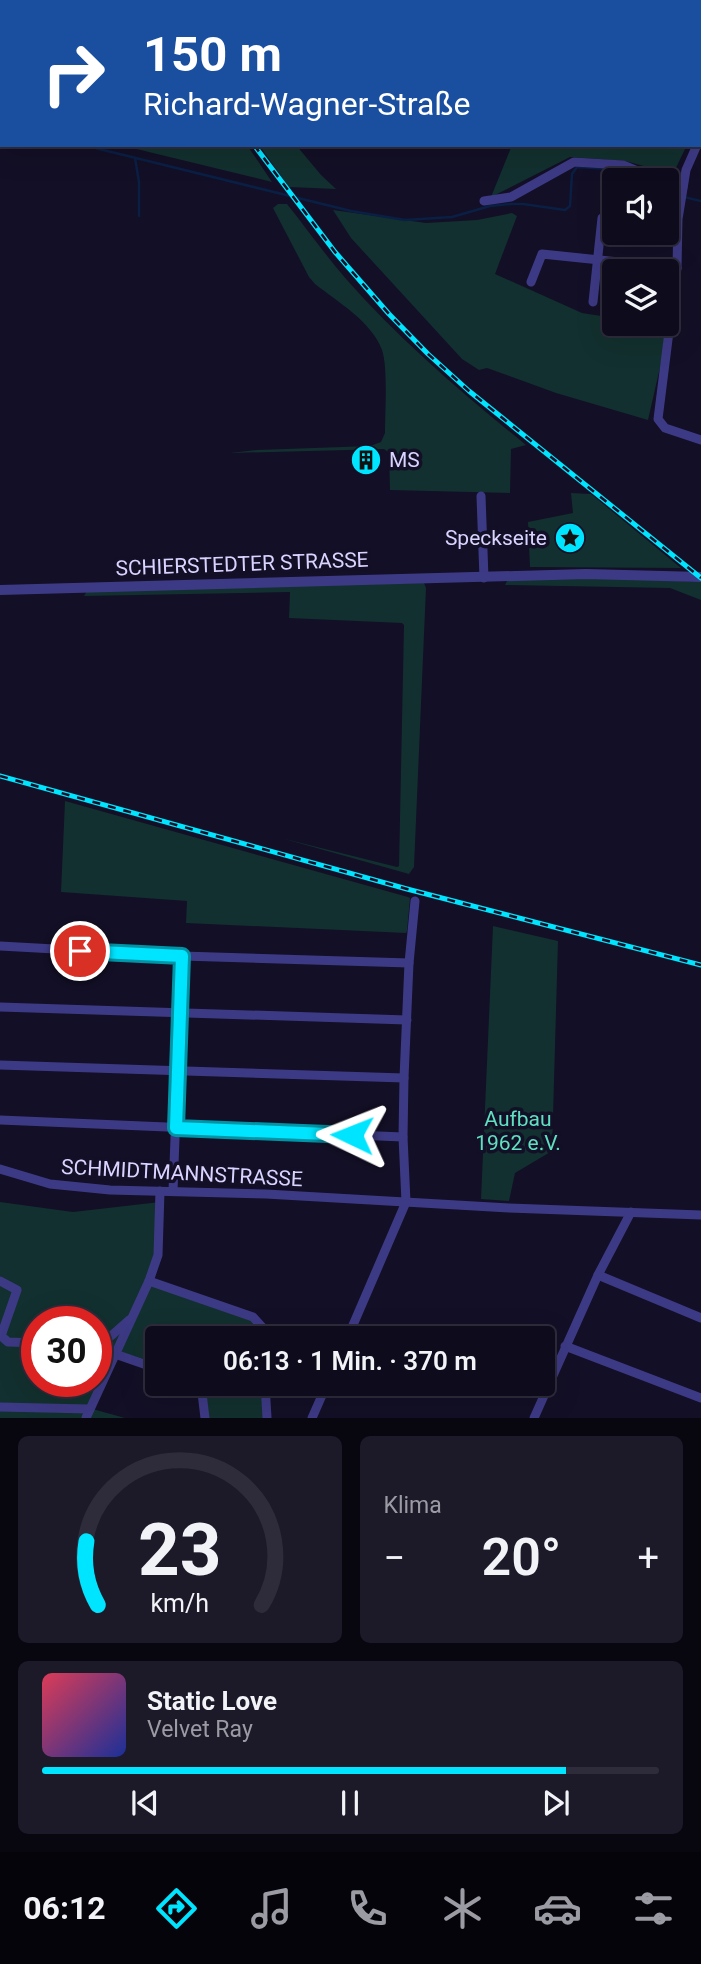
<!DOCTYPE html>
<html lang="de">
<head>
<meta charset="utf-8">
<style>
  body { margin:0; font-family:Roboto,sans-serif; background:#1c1929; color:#f1f3f6; height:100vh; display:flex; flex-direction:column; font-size:26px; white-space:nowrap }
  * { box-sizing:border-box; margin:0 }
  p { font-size:23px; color:#9b9ba3 }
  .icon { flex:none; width:38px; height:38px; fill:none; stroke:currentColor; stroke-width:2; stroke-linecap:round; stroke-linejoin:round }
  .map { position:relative; height:1418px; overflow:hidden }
  .drawer { display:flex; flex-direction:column; gap:18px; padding:18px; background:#08060f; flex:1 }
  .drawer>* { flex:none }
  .hud { position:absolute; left:0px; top:0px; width:702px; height:147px; box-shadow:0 7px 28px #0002,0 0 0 2px #2e2b3b; background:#1a4fa0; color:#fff; overflow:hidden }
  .buttons { position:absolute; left:602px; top:168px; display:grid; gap:14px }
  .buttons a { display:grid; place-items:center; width:77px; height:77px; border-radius:7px; background:#0e0b1c; box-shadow:0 7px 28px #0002,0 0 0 2px #2e2b3b; font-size:35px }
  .speed { position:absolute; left:21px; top:1306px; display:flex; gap:14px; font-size:35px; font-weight:700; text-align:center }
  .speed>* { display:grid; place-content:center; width:91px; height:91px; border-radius:50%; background:#0e0b1c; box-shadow:0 7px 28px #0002,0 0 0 2px #2e2b3b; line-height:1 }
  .speed .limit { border:10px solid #d22; background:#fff; color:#111 }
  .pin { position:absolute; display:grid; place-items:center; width:60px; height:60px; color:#fff; margin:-30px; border:4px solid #fff; border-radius:50%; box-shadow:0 2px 7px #0007 }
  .me { position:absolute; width:77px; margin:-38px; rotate:272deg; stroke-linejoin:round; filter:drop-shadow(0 0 5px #0008) }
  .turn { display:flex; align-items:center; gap:24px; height:147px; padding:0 28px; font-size:32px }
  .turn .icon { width:91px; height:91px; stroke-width:2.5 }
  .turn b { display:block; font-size:49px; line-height:60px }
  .big { font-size:52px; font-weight:600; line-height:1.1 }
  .drawer .widget { flex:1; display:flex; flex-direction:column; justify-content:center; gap:10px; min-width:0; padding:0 24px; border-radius:10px; background:#1c1929 }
  .drawer .dial { align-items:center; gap:0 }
  .dial svg { height:182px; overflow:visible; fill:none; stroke:#2e2b3b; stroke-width:7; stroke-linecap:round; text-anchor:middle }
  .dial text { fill:#f1f3f6; stroke:none }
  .song { display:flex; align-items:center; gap:21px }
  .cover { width:84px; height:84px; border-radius:10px; background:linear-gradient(135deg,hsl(350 70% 55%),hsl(230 70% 35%)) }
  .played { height:7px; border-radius:4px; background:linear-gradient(90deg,#00e5ff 85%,#2e2b3b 85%) }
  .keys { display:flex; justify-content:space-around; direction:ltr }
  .heat { display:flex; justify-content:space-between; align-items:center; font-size:38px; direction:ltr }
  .drawer .tiles { flex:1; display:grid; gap:18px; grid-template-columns:1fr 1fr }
  .widget:last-child { grid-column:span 2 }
  .trip { position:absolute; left:145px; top:1326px; width:410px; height:70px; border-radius:7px; background:#0e0b1c; box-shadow:0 7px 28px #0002,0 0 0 2px #2e2b3b; font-weight:600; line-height:70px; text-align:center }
  .dock { display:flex; height:112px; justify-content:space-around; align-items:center; background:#06040b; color:#9b9ba3 }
  .dock .icon { width:49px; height:49px }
  .dock .on { color:#00e5ff }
  .dock b { font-size:32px; color:#f1f3f6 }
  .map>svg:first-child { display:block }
  .green { fill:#12302f; fill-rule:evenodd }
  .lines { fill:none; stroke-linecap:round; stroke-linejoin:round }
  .stream { stroke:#0a1f44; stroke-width:2.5 }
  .minor { stroke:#3d3a85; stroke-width:9 }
  .tertiary { stroke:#3d3a85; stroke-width:10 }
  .rail-casing { stroke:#00e5ff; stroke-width:5 }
  .rail { stroke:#130f26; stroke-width:2.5; stroke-dasharray:8; stroke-linecap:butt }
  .route-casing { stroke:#0095a6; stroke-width:18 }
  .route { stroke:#00e5ff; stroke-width:12 }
  .labels { text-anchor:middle; stroke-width:7; stroke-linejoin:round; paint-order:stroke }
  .poi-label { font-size:21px; fill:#d9d4ff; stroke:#130f26; text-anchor:start }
  .street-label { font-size:21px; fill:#d9d4ff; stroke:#130f26 }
  .park-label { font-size:21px; fill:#5fe0c0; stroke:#130f26 }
</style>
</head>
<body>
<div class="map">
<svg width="701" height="1418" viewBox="0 0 701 1418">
  <rect width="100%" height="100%" fill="#130f26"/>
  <!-- green -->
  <g class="green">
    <polygon points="0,0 159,0 160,2 2,2 2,117 0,116"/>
    <polygon points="571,0 701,0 700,118 700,2 570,2"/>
    <polygon points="120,145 247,145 272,182"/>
    <polygon points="259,145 296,145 321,175 336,189 289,187"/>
    <polygon points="512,145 687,145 673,174 625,161 570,157 491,197"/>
    <path d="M278 204H287C307 229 326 256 347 280 401 341 463 394 526 445L511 449 510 493 390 490 389 453 384 449 230 453 257 450 370 446 381 442 385 433C385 412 388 368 382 350 372 322 338 302 315 284L309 277 273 208Z"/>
    <polygon points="333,210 426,223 477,220 512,213 517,216 495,274 582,313 614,318 614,324 646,324 669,328 648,420 556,393 487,368 479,370 462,359 351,238"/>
    <polygon points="571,493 591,494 681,568 530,567 528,522 573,513"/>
    <polygon points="582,577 701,582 701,600 670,588 505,585 507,581"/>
    <polygon points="424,583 426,588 414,867 409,874 281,838 397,867 399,866 404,625 402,623 289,618 290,592 84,596 87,591"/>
    <polygon points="65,801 408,897 410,898 407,931 406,933 186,923 187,901 61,892"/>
    <polygon points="493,926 558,941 552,1151 515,1173 509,1201 481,1199"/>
    <path d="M0 1202 73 1212 160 1202 158 1255 149 1281 253 1317 263 1339H158L157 1369 115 1354 89 1408 125 1418H0ZM37 1321H96V1381H37Z"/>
    <polygon points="193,1384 265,1384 267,1418 205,1418 204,1402"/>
  </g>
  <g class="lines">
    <!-- stream -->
    <g class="stream">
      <polyline points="554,0 557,2"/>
      <polyline points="0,125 2,126"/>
      <polyline points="83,145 351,211 405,220 452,217 490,206 511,204 523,204 565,210 570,206 572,174 577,167 624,170"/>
      <polyline points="135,158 139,182 139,216"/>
      <polyline points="667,197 677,197"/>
      <polyline points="684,197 701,201"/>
    </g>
    <!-- minor -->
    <g class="minor">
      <polyline points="659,0 660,2"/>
      <polyline points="700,38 701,39"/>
      <polyline points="700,138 701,136"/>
      <polyline points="697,145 686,170 678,219 677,268 658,419 665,428 701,440"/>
      <polyline points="667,183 683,187"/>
      <polyline points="484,201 511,197 574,162 623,165 659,180"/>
      <polyline points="531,282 542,254 677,268"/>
      <polyline points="593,302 602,218 614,219"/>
      <polyline points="481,496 484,578"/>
      <polyline points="0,946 182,956 409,963"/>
      <polyline points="0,1007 407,1020"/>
      <polyline points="0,1065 404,1078"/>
      <polyline points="0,1120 403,1137"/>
      <polyline points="0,1169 50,1184 110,1190 266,1194 509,1208 701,1215"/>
      <polyline points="173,1191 182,956"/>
      <polyline points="598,1275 701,1318"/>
      <polyline points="0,1281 17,1290 1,1336 8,1342 37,1343"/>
      <polyline points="149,1281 253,1317 263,1328 263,1339"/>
      <polyline points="347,1339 406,1202 403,1137 404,1078 409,963 415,901"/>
      <polyline points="96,1343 111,1336 129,1320"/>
      <polyline points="565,1346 701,1398"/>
      <polyline points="115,1354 158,1369"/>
      <polyline points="193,1384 202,1393 205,1418"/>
      <polyline points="265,1384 267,1418"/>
      <polyline points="0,1407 89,1409"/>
      <polyline points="86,1418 149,1281 158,1255 160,1191"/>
      <polyline points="312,1418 327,1384"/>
      <polyline points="534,1418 598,1275 631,1212"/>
    </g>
    <!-- tertiary -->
    <polyline class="tertiary" points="0,590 586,574 701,577"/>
    <!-- rail casing -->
    <g class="rail-casing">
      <g id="rail">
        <polyline points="166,0 166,2"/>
        <polyline points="254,145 335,252 389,314 428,354 469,391 701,578"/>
        <polyline points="0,776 407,889 701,965"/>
      </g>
    </g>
    <!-- rail -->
    <use href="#rail" class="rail"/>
  </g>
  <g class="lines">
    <!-- route casing -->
    <g class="route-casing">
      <polyline id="route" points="80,951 182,956 176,1128 352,1135"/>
    </g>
    <!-- route -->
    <use href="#route" class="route"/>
  </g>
  <!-- icons -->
  <defs>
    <g id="building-disc" transform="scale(1.575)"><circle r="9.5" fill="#00e5ff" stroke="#130f26"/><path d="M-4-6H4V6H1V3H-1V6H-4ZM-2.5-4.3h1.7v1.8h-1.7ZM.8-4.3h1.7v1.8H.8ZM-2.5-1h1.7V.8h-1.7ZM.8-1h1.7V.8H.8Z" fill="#111"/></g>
    <g id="sight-disc" transform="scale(1.575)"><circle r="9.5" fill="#00e5ff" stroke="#130f26"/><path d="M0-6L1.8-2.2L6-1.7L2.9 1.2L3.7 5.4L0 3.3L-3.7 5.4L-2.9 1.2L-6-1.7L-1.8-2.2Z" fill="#111"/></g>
  </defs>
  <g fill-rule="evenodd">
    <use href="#building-disc" x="366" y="460"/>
    <use href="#sight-disc" x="570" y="538"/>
  </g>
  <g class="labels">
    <!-- poi labels -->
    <g class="poi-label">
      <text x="389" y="467">MS</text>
      <text x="547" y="545" text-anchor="end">Speckseite</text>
    </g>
    <!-- street labels -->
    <g class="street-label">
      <text transform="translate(242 564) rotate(-2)" y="7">SCHIERSTEDTER STRASSE</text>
      <text transform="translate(182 1173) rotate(3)" y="7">SCHMIDTMANNSTRASSE</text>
    </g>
    <!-- park labels -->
    <g class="park-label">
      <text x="518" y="1126">Aufbau<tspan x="518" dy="24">1962 e.V.</tspan></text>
    </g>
  </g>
</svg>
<div class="buttons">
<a><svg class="icon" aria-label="sound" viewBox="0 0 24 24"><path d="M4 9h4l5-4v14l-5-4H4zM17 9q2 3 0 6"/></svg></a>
<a><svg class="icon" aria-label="layers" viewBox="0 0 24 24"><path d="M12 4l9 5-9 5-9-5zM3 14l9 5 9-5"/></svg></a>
</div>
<div class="speed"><div class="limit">30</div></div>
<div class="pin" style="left:80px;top:951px;background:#d93025"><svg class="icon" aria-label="arrive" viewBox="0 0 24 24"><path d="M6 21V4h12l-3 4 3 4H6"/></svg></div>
<svg class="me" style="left:352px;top:1135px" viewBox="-20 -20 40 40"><path d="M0-17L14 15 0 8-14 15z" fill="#00e5ff" stroke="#fff" stroke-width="4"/></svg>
<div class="trip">06:13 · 1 Min. · 370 m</div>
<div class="hud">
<div class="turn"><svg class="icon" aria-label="right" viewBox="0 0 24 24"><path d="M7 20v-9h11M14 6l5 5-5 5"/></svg><div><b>150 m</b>Richard-Wagner-Straße</div></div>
</div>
</div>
<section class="drawer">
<div class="tiles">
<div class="widget dial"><svg viewBox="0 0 100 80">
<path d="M14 69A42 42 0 1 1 86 69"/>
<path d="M14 69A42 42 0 0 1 9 41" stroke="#00e5ff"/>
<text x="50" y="56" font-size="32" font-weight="700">23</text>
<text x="50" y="72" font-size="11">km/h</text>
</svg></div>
<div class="widget"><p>Klima</p>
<div class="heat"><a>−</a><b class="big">20°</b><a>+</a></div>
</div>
<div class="widget">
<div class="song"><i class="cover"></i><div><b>Static Love</b><p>Velvet Ray</p></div></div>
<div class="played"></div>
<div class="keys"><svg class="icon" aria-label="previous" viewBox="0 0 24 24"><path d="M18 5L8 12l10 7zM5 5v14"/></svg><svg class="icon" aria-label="pause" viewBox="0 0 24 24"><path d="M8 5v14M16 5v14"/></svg><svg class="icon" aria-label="next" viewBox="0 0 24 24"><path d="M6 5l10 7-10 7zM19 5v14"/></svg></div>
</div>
</div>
</section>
<nav class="dock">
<b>06:12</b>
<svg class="icon on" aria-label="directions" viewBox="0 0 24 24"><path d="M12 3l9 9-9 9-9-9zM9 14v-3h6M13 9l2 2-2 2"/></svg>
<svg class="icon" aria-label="music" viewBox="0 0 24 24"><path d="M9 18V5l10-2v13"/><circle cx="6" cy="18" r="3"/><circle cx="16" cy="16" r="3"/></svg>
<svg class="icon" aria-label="phone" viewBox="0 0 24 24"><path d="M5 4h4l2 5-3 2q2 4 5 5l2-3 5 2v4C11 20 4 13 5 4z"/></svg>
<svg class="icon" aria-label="climate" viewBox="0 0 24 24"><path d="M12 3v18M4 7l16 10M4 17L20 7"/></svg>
<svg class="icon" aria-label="car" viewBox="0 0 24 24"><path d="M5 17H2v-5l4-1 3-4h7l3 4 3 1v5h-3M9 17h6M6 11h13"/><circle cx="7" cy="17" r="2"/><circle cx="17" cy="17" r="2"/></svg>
<svg class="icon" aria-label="filters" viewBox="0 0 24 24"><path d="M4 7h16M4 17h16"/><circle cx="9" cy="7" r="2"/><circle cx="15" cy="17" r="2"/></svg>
</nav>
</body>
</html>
